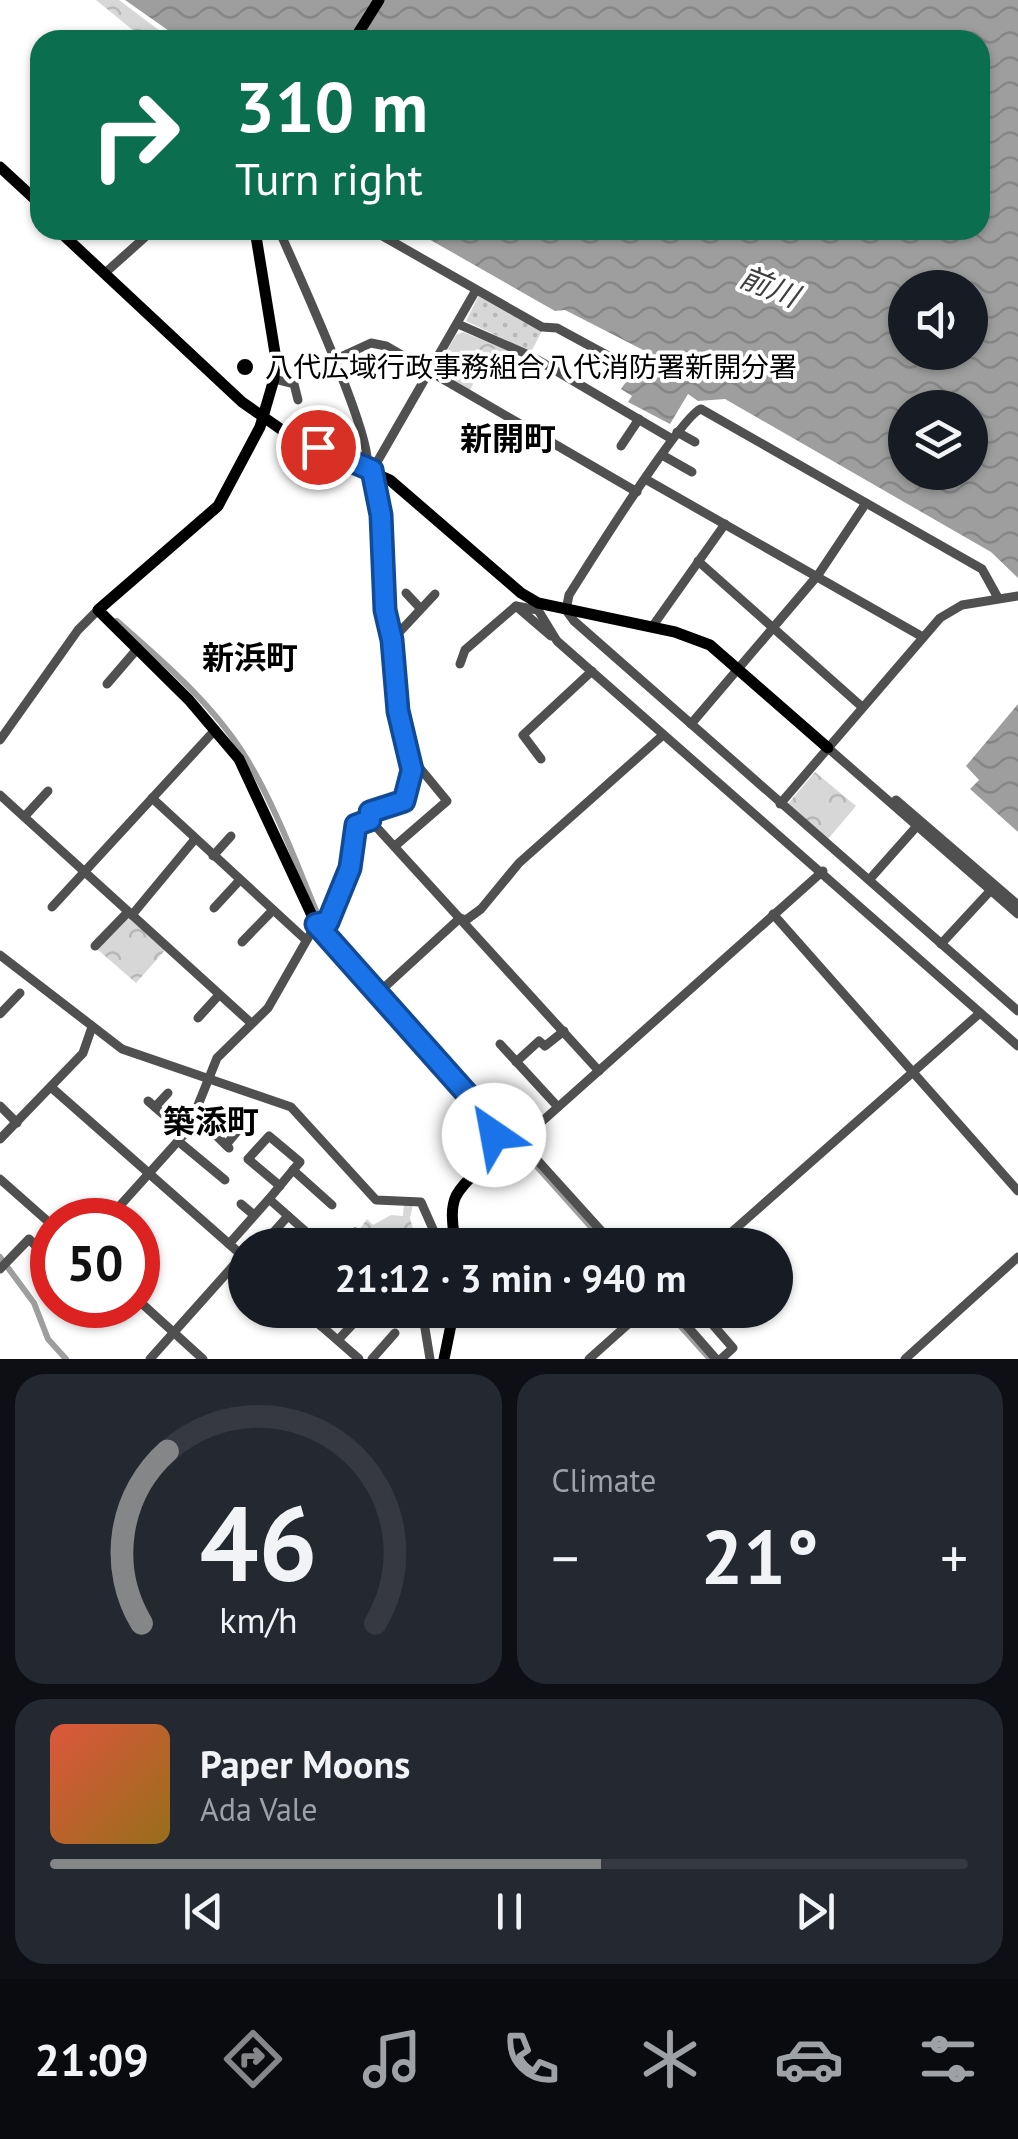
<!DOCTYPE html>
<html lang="en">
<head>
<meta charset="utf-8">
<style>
  body { margin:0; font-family:"PT Sans","Noto Sans JP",sans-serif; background:#242831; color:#f1f3f6; height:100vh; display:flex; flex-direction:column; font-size:38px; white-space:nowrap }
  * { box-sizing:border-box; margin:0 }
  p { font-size:32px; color:#9ea1a6 }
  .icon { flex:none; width:55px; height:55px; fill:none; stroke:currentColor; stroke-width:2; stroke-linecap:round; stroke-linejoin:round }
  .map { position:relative; height:1359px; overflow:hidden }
  .details { display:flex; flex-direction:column; gap:15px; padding:15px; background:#0d0f14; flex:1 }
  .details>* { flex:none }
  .top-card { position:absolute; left:30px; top:30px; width:960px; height:210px; border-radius:30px; box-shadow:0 2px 8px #0004; background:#0b6e4f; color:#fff; overflow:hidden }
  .controls { position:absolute; left:888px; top:270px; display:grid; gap:20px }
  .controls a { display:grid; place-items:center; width:100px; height:100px; border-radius:50%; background:#171b24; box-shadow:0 2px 8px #0004; font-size:50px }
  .speed { position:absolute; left:30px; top:1198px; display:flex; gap:20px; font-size:50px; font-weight:700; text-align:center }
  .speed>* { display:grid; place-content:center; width:130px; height:130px; border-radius:50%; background:#171b24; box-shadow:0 2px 8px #0004; line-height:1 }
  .speed .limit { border:15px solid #d22; background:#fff; color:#111 }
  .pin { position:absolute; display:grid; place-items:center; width:85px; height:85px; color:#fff; margin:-42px; border:5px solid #fff; border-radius:50%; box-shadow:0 2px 10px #0007 }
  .me { position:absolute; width:110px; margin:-55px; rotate:327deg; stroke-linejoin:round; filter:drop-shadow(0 0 8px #0008) }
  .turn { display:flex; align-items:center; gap:35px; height:210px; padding:0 40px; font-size:45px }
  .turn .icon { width:130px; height:130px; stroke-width:2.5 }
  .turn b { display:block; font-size:70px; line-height:85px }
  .big { font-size:75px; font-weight:800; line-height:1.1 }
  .details .card { flex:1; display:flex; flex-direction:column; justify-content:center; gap:15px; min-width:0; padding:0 35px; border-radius:30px; background:#242831 }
  .details .dial { align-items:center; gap:0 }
  .dial svg { height:260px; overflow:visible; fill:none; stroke:#363941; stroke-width:7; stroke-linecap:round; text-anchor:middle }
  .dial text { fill:#f1f3f6; stroke:none }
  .song { display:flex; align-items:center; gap:30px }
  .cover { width:120px; height:120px; border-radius:15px; background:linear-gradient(135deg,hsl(10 70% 55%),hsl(40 70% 35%)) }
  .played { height:10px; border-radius:5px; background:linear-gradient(90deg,#858687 60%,#363941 60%) }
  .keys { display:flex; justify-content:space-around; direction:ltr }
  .heat { display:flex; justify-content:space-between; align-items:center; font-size:55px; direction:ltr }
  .details .tiles { flex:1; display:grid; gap:15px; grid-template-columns:1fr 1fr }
  .card:last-child { grid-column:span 2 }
  .trip { position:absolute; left:228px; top:1228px; width:565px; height:100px; border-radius:50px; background:#171b24; box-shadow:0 2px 8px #0004; font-weight:800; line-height:100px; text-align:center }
  .menu { display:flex; height:160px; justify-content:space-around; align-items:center; background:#090b0e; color:#9ea1a6 }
  .menu .icon { width:70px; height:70px }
  .menu .active { color:#858687 }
  .menu b { font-size:45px; color:#f1f3f6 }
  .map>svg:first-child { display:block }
  .grass { fill:url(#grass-dots) }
  .forest { fill:url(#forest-crowns) }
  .water { fill:url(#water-waves); fill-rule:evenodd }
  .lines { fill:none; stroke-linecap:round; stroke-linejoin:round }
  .canal { stroke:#9e9e9e; stroke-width:6 }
  .minor { stroke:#505050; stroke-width:9 }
  .major { stroke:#000; stroke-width:11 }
  .route-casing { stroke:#114b97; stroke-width:25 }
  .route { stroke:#1a73e8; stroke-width:18 }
  .poi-dot { fill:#000; stroke:#fff; stroke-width:4 }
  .labels { text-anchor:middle; stroke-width:8; stroke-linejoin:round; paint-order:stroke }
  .poi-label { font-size:28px; fill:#000; stroke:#fff; text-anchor:start }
  .water-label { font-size:30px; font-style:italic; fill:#3f3f3f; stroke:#fff }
  .quarter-label { font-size:32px; font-weight:bold; fill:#000; stroke:#fff }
</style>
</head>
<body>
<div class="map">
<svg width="1018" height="1359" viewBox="0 0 1018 1359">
  <defs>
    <pattern id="grass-dots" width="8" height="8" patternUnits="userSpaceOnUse" patternTransform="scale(2.5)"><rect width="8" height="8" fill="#d7d7d7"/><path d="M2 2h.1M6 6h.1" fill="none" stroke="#b7b7b7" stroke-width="1.8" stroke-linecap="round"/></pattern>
    <pattern id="forest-crowns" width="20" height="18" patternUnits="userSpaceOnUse" patternTransform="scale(2.5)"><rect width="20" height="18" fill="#d7d7d7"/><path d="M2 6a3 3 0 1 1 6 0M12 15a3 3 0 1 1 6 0" fill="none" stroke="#b7b7b7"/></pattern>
    <pattern id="water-waves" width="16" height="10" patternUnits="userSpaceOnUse" patternTransform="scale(2.5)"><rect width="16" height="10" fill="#9e9e9e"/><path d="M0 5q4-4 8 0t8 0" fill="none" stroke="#868686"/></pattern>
  </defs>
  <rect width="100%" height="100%" fill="#fff"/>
  <!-- grass -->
  <polygon class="grass" points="479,295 542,331 531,352 466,321"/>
  <!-- forest -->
  <g class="forest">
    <polygon points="96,0 119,0 172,40 145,40"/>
    <polygon points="463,332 509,351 492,379 479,373 470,390 436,369 456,335"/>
    <polygon points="815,772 856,806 828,839 787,805"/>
    <polygon points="129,917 167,948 136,983 97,949"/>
    <polygon points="414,1200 410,1218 416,1239 407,1245 363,1243 357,1233 367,1219 373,1225 391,1215 403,1216 404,1203"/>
  </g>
  <!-- water -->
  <g class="water">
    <path d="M125 0H1018V578L991 552 725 399 698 401 688 394 670 424 628 402 632 396 621 389 647 352 565 310 555 311 413 230H980V40H182ZM905 288H970V352H905ZM905 408H970V472H905Z"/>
    <polygon points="1018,704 1018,832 970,789 979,780 966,766"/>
  </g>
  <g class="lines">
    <!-- canal -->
    <g class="canal">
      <path d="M117 621C164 662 216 707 248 761 277 810 296 863 318 915"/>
      <polyline points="329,934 379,989"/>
      <polyline points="385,996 518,1143"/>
      <polyline points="532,1161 607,1245"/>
      <polyline points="0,1257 34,1303 48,1339 66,1359"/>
      <polyline points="666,1310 710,1359"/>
    </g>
    <!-- minor -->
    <g class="minor">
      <path d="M279 230C295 267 375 440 367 467"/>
      <polyline points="372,230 542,327 557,328 627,366"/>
      <polyline points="105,273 153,230"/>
      <polyline points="458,324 531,356 672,439"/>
      <polyline points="334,360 371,343 386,346 637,492"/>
      <polyline points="274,379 294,384 298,400"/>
      <polyline points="677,432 695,442"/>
      <polyline points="621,446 639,419"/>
      <polyline points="662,455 692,472"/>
      <polyline points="647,480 921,636"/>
      <polyline points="698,561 861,706"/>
      <polyline points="406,593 420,608"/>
      <path d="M997 596 982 569 701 409C683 413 586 568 569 595L566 610 574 621 1018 1011"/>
      <polyline points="538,603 538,610 557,641 1018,1046"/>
      <polyline points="538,610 516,606 551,636"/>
      <polyline points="652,627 725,524"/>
      <polyline points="392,640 435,594"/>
      <polyline points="460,664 465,650 516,606"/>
      <polyline points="107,684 138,648"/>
      <polyline points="691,724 818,575 866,503"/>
      <polyline points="0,740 78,630 98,610"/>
      <polyline points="828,748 1018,914"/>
      <polyline points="541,759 523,735 592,671"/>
      <polyline points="0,795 251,1023"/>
      <polyline points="152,798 306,940"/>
      <polyline points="896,800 1018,905"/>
      <polyline points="780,804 940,618 962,605 1018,596"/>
      <polyline points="25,816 48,791"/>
      <polyline points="370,820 599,1071"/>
      <polyline points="395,846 447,801 419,767 412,769"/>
      <polyline points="213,856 231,836"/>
      <polyline points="869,880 917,826"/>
      <polyline points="52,907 215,730"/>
      <polyline points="214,908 239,881"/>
      <polyline points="773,914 1018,1191"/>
      <polyline points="132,915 195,839"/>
      <polyline points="242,942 273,910"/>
      <polyline points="941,944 991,890"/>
      <polyline points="95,946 128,912"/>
      <polyline points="0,955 122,1049 291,1107 376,1200 421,1202 440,1245"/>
      <polyline points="377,994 460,918 466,920 481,909 519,863 663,735"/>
      <polyline points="0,1014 20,993"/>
      <polyline points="198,1018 218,996"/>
      <polyline points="500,1044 558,1107"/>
      <polyline points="516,1062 539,1041 545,1046 564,1031"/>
      <polyline points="52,1088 245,1258"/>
      <polyline points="148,1101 185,1133"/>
      <polyline points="0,1106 17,1123"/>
      <polyline points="155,1107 168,1093"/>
      <polyline points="195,1115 229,1148"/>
      <polyline points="0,1139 83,1053 92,1027"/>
      <polyline points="178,1141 225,1180"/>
      <polyline points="520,1141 823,871"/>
      <polyline points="226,1145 249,1117"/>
      <polyline points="494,1149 520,1141 614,1245"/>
      <polyline points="0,1179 52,1225"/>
      <polyline points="280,1186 248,1159 269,1136 300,1162 293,1170"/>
      <polyline points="241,1204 254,1215"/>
      <polyline points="107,1220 188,1130 217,1058 268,1008 316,924 328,922 350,868 356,825 370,820 370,813 408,797 412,769 397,711 392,640 385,610 381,515 373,469 476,290"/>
      <polyline points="271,1235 288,1216"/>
      <polyline points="229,1244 269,1199"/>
      <polyline points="321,1245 269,1199 293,1170 332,1205"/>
      <polyline points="343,1245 355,1232"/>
      <polyline points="717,1245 980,1013"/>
      <polyline points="0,1269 29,1239 52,1262"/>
      <polyline points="138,1300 203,1359"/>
      <polyline points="303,1310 359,1359"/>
      <polyline points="422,1310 430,1359"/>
      <polyline points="673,1310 716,1359"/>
      <polyline points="700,1310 733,1348 721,1359"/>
      <polyline points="321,1326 335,1310"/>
      <polyline points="338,1340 366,1310"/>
      <polyline points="150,1359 242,1256"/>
      <polyline points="372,1359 395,1333"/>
      <polyline points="589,1359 644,1310"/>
      <polyline points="905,1359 1018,1257"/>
    </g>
    <!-- major -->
    <g class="major">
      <polyline points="354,40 379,0"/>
      <polyline points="0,167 40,204"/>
      <polyline points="58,230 242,402 292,437 390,480 521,593 538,603 675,632 710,645 828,748"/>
      <path d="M255 230 275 353 274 379 260 427 218 506 98 610 189 700 239 759 316 924 330 945 485 1114C511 1164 474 1163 456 1196 449 1211 454 1230 455 1245"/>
      <polyline points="444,1359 454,1310"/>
    </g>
  </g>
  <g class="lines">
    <!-- route casing -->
    <g class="route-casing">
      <polyline id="route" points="318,447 372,470 381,515 385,610 392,640 398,711 412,770 404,801 370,812 370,820 356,825 350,868 328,922 316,924 485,1114 494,1135"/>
    </g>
    <!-- route -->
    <use href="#route" class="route"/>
  </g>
  <!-- markers -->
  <circle class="poi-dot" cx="245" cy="367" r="10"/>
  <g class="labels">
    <!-- poi labels -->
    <g class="poi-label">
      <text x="265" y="377">八代広域行政事務組合八代消防署新開分署</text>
    </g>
    <!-- water labels -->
    <g class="water-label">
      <text transform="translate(769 287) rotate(22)" y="10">前川</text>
    </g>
    <!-- quarter labels -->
    <g class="quarter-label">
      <text x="508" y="450">新開町</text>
      <text x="250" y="669">新浜町</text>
      <text x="211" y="1133">築添町</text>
    </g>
  </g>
</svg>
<div class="controls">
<a><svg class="icon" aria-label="sound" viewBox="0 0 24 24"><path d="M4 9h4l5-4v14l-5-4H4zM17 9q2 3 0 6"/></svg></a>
<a><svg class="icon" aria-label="layers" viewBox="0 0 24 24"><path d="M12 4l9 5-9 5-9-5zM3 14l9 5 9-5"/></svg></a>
</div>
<div class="speed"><div class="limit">50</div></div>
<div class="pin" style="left:318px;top:447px;background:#d93025"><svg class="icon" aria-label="arrive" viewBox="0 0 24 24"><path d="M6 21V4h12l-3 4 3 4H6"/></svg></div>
<svg class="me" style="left:494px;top:1135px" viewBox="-20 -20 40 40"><circle r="19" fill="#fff"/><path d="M0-13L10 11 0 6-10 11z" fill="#1a73e8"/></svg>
<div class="trip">21:12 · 3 min · 940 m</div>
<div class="top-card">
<div class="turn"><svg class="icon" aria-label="right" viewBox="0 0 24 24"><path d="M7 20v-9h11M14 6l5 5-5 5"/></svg><div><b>310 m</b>Turn right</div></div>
</div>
</div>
<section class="details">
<div class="tiles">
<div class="card dial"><svg viewBox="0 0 100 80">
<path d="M14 69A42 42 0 1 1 86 69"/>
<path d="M14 69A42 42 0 0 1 22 16" stroke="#858687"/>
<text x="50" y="56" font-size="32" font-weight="700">46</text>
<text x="50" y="72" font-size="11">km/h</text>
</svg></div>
<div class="card"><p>Climate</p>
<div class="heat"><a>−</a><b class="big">21°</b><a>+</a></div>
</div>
<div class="card">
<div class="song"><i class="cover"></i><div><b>Paper Moons</b><p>Ada Vale</p></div></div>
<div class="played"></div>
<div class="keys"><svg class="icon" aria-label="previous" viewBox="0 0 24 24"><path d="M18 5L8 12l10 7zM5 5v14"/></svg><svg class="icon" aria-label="pause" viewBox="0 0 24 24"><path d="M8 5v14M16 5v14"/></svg><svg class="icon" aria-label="next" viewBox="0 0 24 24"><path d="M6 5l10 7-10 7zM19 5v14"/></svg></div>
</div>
</div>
</section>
<nav class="menu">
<b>21:09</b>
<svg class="icon active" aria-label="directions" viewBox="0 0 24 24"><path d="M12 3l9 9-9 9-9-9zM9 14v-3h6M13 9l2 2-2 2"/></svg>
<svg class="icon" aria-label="music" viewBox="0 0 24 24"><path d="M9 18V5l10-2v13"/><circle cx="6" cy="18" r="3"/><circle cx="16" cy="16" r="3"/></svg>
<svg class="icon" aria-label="phone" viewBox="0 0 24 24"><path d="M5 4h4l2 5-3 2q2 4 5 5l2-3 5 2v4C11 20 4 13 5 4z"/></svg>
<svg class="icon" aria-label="climate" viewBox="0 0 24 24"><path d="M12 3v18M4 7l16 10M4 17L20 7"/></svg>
<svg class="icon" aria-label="car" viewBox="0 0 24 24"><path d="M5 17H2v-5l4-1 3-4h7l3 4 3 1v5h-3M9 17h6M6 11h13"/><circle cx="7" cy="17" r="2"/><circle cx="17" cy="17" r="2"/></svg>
<svg class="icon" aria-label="filters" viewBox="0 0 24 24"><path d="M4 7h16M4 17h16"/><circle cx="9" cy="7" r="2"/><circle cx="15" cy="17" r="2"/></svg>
</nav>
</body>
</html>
